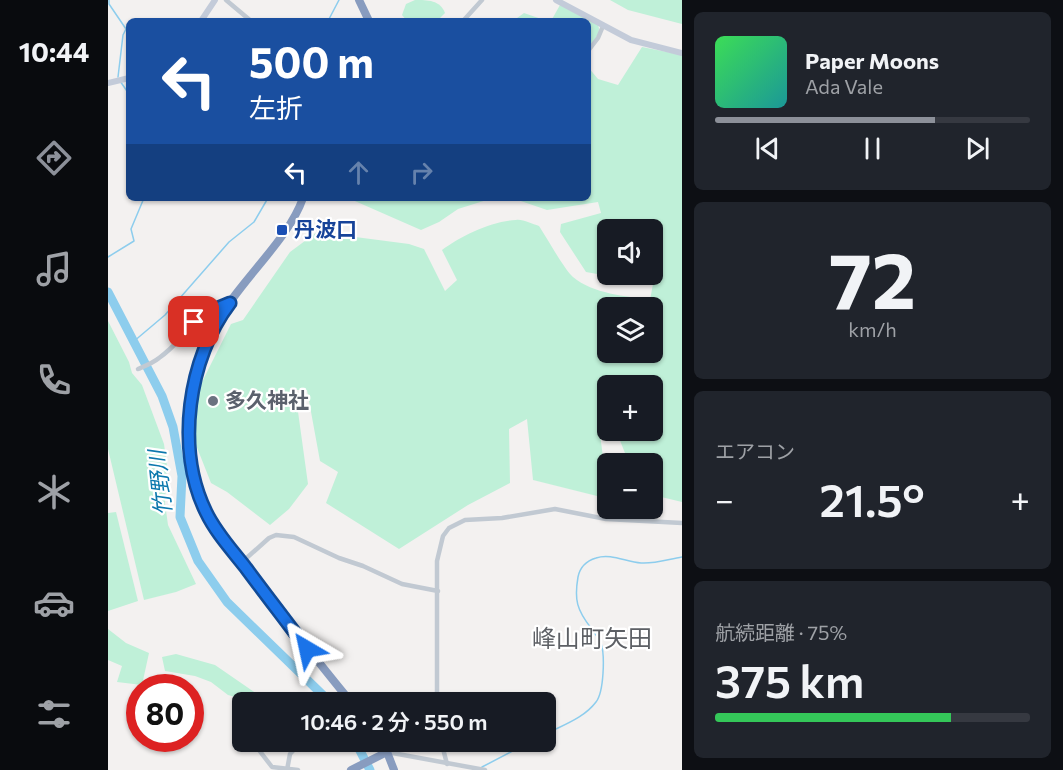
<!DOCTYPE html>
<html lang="ja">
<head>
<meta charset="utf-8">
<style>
  body { margin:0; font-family:Commissioner,"Noto Sans JP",sans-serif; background:#20242c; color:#f1f3f6; height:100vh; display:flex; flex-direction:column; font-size:22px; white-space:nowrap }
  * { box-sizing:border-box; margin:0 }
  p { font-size:20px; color:#9ea1a6 }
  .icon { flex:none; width:33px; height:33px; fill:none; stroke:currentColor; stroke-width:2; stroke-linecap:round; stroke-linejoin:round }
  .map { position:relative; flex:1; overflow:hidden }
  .details { display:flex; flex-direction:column; gap:12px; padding:12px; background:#0d0f14; width:381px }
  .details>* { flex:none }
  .guide { position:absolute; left:18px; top:18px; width:465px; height:183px; border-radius:9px; box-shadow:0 2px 4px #0004; background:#1a4fa0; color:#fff; overflow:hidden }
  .tools { position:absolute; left:489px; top:219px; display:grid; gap:12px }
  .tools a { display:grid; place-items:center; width:66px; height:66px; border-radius:9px; background:#171b24; box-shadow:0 2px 4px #0004; font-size:30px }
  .speed { position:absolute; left:18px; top:674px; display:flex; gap:12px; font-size:30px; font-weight:700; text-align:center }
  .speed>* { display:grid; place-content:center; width:78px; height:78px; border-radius:50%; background:#171b24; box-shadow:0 2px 4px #0004; line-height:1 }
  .speed .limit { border:9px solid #d22; background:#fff; color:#111 }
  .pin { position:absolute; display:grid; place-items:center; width:51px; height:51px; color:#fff; margin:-26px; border-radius:12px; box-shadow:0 3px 9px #0006 }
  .me { position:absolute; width:66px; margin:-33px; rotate:324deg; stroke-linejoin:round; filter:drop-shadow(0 0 4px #0008) }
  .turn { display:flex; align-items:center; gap:21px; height:126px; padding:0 24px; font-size:27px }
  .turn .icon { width:78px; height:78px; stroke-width:2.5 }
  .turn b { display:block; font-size:42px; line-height:51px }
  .lanes { display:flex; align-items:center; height:57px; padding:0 24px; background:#0003; justify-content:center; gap:30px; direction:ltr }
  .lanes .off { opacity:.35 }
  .big { font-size:45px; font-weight:600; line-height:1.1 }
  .details .tile { flex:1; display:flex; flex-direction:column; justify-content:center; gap:9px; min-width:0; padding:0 21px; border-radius:9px; background:#20242c }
  .details .dial { align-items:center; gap:0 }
  .dial b { font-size:78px; line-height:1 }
  .song { display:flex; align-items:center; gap:18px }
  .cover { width:72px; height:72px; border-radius:9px; background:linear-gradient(135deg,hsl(130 70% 55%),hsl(180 70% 35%)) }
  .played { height:6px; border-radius:3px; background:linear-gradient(90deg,#8c9099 70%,#363941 70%) }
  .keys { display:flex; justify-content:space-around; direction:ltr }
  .heat { display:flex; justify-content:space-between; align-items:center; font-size:33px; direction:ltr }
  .charge { height:9px; border-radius:4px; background:linear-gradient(90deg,#34c759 75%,#363941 0) }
  .trip { position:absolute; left:124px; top:692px; width:324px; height:60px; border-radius:9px; background:#171b24; box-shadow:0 2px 4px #0004; font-weight:600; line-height:60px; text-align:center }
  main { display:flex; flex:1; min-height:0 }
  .dock { display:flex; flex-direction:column; width:108px; justify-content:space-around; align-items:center; background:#090b0e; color:#9ea1a6 }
  .dock .icon { width:42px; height:42px }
  .dock .current { color:#8c9099 }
  .dock b { font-size:27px; color:#f1f3f6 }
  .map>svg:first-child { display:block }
  .green { fill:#bff0d8; fill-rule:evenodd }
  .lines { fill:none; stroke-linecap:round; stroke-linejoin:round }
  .stream { stroke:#8dcded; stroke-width:1.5 }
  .river { stroke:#8dcded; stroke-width:9 }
  .street { stroke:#c1c9d2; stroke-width:4.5 }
  .secondary { stroke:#c3cbd9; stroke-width:6 }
  .highway { stroke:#889cbf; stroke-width:8 }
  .route-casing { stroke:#114b97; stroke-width:15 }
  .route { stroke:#1a73e8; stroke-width:10 }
  .transit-dot { fill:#1a4fb4; stroke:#fff; stroke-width:2 }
  .worship-dot { fill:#6b7280; stroke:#fff; stroke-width:2 }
  .labels { text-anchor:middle; stroke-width:4.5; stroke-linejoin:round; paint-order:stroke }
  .transit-label { font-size:21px; font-weight:bold; fill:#164399; stroke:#fff; text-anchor:start }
  .worship-label { font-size:21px; font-weight:bold; fill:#5b616d; stroke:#fff; text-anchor:start }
  .water-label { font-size:22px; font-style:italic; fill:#0c78ad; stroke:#fff }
  .quarter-label { font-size:24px; fill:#5d6065; stroke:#fff }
</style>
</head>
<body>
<main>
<nav class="dock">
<b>10:44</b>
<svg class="icon current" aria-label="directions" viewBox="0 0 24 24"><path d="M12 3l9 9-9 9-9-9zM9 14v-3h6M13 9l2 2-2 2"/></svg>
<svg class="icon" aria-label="music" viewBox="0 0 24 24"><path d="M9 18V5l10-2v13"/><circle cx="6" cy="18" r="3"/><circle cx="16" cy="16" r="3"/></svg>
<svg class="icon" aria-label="phone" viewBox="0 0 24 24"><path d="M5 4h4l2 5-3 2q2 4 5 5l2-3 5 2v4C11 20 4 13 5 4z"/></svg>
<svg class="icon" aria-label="climate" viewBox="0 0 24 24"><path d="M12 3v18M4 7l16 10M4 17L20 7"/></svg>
<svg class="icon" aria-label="car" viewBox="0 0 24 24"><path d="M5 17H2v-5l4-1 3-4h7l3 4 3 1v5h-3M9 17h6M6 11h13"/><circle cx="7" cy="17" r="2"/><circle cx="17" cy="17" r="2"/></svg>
<svg class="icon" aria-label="filters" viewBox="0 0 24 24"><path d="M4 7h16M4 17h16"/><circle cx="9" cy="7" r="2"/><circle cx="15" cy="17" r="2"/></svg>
</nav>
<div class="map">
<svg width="574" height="770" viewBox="0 0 574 770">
  <rect width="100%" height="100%" fill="#f3f1f0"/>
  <!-- green -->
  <g class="green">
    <path d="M307 0C320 0 332 0 337 13L329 21H299L294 15 298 4Z"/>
    <polygon points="502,0 574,0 574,24 520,10"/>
    <path d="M452 5 490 25C494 34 485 41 480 48V21H443Z"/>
    <polygon points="416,13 439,21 405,21"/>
    <path d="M534 47 574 55V502L545 495 544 464 521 463 511 438 510 431 544 430V386H500L499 400 492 434 498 481 493 497 425 480 419 419 401 429 402 483 360 505 291 549 218 503 230 472 212 461 199 390H187L200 484 181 509 162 525 119 492 103 483 88 445V406L91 388 123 324 135 320 182 252 209 232 301 244 316 249 337 291 349 280 334 250C353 236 384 221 408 220 415 219 424 224 431 226 439 238 456 269 465 277 485 294 518 296 542 300L545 284 478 272 452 232 453 224 493 213 490 202 439 210 404 198H480V67L490 79 510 85ZM500 230H544V274H500ZM500 308H544V352H500Z"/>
    <polygon points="240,198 385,198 350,209 331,222 313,230"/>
    <polygon points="0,321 21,362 24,373 34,385 56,444 59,466 57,503 60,525 88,584 68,592 36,600 0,449"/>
    <polygon points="8,512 30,601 0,611 0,513"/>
    <polygon points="0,629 18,643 41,653 34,685 9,682 14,666 0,660"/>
    <polygon points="68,654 107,665 158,700 157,702 144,702 120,695 103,682 87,676 57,671 54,657"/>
  </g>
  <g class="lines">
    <!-- stream -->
    <g class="stream">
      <polyline points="1,0 1,4 18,29 15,35 10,77"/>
      <polyline points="220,21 231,0"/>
      <polyline points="12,81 21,94"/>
      <polyline points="0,257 26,241 23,229 36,198"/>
      <polyline points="25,342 57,315 121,242 146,222 160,198"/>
      <path d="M438 734C455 725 476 718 488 702 496 692 497 655 493 643 491 638 486 633 483 628 469 610 466 600 470 577 472 567 478 561 488 558 503 553 518 562 533 563 547 564 561 559 574 557"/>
      <polyline points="374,767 424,741"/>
    </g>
    <!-- river -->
    <g class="river">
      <polyline points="0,292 54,396 65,427 74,476 72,517 90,561 119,602 222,702"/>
      <polyline points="247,741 262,770"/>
    </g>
    <!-- street -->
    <g class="street">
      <polyline points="118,0 143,21"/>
      <polyline points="355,21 374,0"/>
      <polyline points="480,51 490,38 495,26"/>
      <path d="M30 369C37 366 45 363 51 358 77 340 87 312 121 303"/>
      <polyline points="133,563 161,538 168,535 186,537 231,558 255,566 294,584 330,591"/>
      <polyline points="329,702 329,561 335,536 341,528 357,520 394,518 447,509 498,519 574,523"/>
      <polyline points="133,726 135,729"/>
      <polyline points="144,741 164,767 190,770"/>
      <polyline points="333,741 339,764"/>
      <polyline points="279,752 377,770"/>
      <polyline points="179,770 182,754 194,741"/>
    </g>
    <!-- secondary -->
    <g class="secondary">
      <polyline points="448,0 523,40 574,53"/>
      <polyline points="93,21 107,0"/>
      <polyline points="0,83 21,78"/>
    </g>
    <!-- highway -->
    <g class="highway">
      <polyline points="251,0 261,21"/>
      <path d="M195 198C180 241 132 280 110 321 79 378 69 450 97 510 111 541 137 568 158 595 186 631 214 667 243 702"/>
      <polyline points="272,741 279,752 286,770"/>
      <polyline points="243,770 279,752"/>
    </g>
  </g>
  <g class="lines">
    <!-- route casing -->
    <g class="route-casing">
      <path id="route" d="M86 322 98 313 122 303C80 358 67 449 98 512 108 533 124 550 138 568 158 595 179 622 199 649"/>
    </g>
    <!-- route -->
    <use href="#route" class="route"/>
  </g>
  <!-- markers -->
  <rect class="transit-dot" x="168" y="224" width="12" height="12" rx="3"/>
  <circle class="worship-dot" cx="105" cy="401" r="6"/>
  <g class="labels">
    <!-- transit labels -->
    <g class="transit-label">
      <text x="186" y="237">丹波口</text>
    </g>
    <!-- worship labels -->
    <g class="worship-label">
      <text x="117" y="408">多久神社</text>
    </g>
    <!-- water labels -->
    <g class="water-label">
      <text transform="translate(52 483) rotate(-96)" y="8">竹野川</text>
    </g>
    <!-- quarter labels -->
    <g class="quarter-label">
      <text x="484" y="647">峰山町矢田</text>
    </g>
  </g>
</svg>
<div class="tools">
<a><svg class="icon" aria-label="sound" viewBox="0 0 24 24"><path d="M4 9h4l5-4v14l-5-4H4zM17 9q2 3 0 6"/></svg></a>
<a><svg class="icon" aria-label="layers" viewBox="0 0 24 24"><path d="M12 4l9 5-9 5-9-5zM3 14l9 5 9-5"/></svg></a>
<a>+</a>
<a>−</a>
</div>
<div class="speed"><div class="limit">80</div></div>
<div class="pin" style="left:86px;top:322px;background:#d93025"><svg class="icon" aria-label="arrive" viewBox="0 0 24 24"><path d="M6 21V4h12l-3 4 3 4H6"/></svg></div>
<svg class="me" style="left:199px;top:649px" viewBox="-20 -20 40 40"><path d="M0-17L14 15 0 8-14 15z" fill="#1a73e8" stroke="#fff" stroke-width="4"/></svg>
<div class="trip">10:46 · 2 分 · 550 m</div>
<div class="guide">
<div class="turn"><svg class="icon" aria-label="left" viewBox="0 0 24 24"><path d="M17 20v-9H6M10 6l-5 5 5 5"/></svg><div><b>500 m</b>左折</div></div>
<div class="lanes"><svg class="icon" aria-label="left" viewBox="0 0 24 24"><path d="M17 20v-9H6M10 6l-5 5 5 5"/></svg><svg class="icon off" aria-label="ahead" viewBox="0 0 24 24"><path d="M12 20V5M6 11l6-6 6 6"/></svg><svg class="icon off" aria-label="right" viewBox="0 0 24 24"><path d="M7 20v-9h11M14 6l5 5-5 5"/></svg></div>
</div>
</div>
<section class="details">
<div class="tile">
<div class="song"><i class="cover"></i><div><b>Paper Moons</b><p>Ada Vale</p></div></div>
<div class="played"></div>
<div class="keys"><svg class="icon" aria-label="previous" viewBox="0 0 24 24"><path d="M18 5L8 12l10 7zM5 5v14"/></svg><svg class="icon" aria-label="pause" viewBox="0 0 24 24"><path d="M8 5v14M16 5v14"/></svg><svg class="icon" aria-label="next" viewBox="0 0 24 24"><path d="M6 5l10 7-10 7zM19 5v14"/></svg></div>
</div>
<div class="tile dial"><b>72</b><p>km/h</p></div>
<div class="tile"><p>エアコン</p>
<div class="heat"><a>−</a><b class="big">21.5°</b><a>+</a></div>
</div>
<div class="tile"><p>航続距離 · 75%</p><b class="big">375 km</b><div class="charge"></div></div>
</section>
</main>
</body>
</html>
